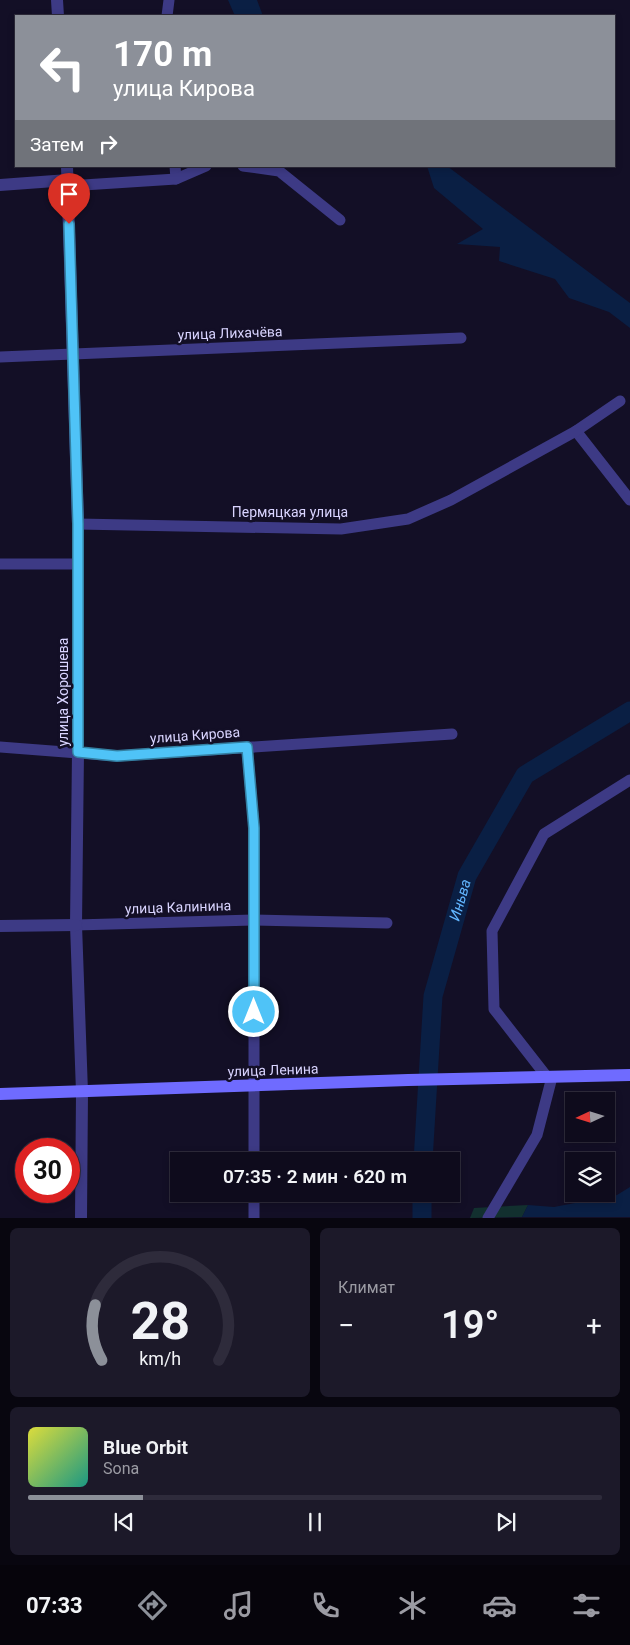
<!DOCTYPE html>
<html lang="ru">
<head>
<meta charset="utf-8">
<style>
  body { margin:0; font-family:Roboto,sans-serif; background:#1c1929; color:#f1f3f6; height:100vh; display:flex; flex-direction:column; font-size:19px; white-space:nowrap }
  * { box-sizing:border-box; margin:0 }
  p { font-size:16px; color:#9b9ba3 }
  .icon { flex:none; width:28px; height:28px; fill:none; stroke:currentColor; stroke-width:2; stroke-linecap:round; stroke-linejoin:round }
  .map { position:relative; height:1218px; overflow:hidden }
  .panel { display:flex; flex-direction:column; gap:10px; padding:10px; background:#08060f; flex:1 }
  .panel>* { flex:none }
  .banner { position:absolute; left:15px; top:15px; width:600px; height:152px; border-radius:0px; box-shadow:0 2px 8px #0003,0 0 0 1px #2e2b3b; background:#8c9099; color:#fff; overflow:hidden }
  .needle { width:32px; rotate:266deg }
  .tools { position:absolute; left:565px; top:1092px; display:grid; gap:10px }
  .tools a { display:grid; place-items:center; width:50px; height:50px; border-radius:0px; background:#0e0b1c; box-shadow:0 2px 8px #0003,0 0 0 1px #2e2b3b; font-size:25px }
  .speed { position:absolute; left:15px; top:1138px; display:flex; gap:10px; font-size:25px; font-weight:700; text-align:center }
  .speed>* { display:grid; place-content:center; width:65px; height:65px; border-radius:50%; background:#0e0b1c; box-shadow:0 2px 8px #0003,0 0 0 1px #2e2b3b; line-height:1 }
  .speed .limit { border:8px solid #d22; background:#fff; color:#111 }
  .pin { position:absolute; display:grid; place-items:center; width:42px; height:42px; color:#fff; margin:-51px -21px; border-radius:50% 50% 50% 0; rotate:-45deg; box-shadow:0 0 5px #0007 }
  .pin .icon { rotate:45deg }
  .me { position:absolute; width:55px; margin:-28px; rotate:0deg; stroke-linejoin:round; filter:drop-shadow(0 0 4px #0008) }
  .turn { display:flex; align-items:center; gap:18px; height:105px; padding:0 15px; font-size:22px }
  .turn .icon { width:65px; height:65px; stroke-width:2.5 }
  .turn b { display:block; font-size:35px; line-height:42px }
  .then { display:flex; align-items:center; height:48px; padding:0 15px; background:#0003; gap:10px; font-size:19px }
  .big { font-size:38px; font-weight:600; line-height:1.1 }
  .panel .tile { flex:1; display:flex; flex-direction:column; justify-content:center; gap:8px; min-width:0; padding:0 18px; border-radius:8px; background:#1c1929 }
  .panel .dial { align-items:center; gap:0 }
  .dial svg { height:130px; overflow:visible; fill:none; stroke:#2e2b3b; stroke-width:7; stroke-linecap:round; text-anchor:middle }
  .dial text { fill:#f1f3f6; stroke:none }
  .song { display:flex; align-items:center; gap:15px }
  .cover { width:60px; height:60px; border-radius:8px; background:linear-gradient(135deg,hsl(60 70% 55%),hsl(170 70% 35%)) }
  .played { height:5px; border-radius:2px; background:linear-gradient(90deg,#8c9099 20%,#2e2b3b 20%) }
  .keys { display:flex; justify-content:space-around; direction:ltr }
  .heat { display:flex; justify-content:space-between; align-items:center; font-size:28px; direction:ltr }
  .panel .tiles { flex:1; display:grid; gap:10px; grid-template-columns:1fr 1fr }
  .tile:last-child { grid-column:span 2 }
  .trip { position:absolute; left:170px; top:1152px; width:290px; height:50px; border-radius:0px; background:#0e0b1c; box-shadow:0 2px 8px #0003,0 0 0 1px #2e2b3b; font-weight:600; line-height:50px; text-align:center }
  .tabs { display:flex; height:80px; justify-content:space-around; align-items:center; background:#06040b; color:#9b9ba3 }
  .tabs .icon { width:35px; height:35px }
  .tabs .active { color:#8c9099 }
  .tabs b { font-size:22px; color:#f1f3f6 }
  .map>svg:first-child { display:block }
  .green { fill:#12302f }
  .water { fill:#0a1f44 }
  .lines { fill:none; stroke-linecap:round; stroke-linejoin:round }
  .river { stroke:#0a1f44; stroke-width:19 }
  .minor { stroke:#3d3a85; stroke-width:11 }
  .tertiary { stroke:#3d3a85; stroke-width:12 }
  .secondary { stroke:#6f6bff; stroke-width:12 }
  .route-casing { stroke:#337fa1; stroke-width:12 }
  .route { stroke:#4fc3f7; stroke-width:9 }
  .labels { text-anchor:middle; stroke-width:5; stroke-linejoin:round; paint-order:stroke }
  .street-label { font-size:14px; fill:#d9d4ff; stroke:#130f26 }
  .water-label { font-size:15px; font-style:italic; fill:#62b6ff; stroke:#130f26 }
</style>
</head>
<body>
<div class="map">
<svg width="630" height="1218" viewBox="0 0 630 1218">
  <rect width="100%" height="100%" fill="#130f26"/>
  <!-- green -->
  <polygon class="green" points="528,1205 522,1217 470,1218 474,1208"/>
  <!-- water -->
  <g class="water">
    <polygon points="228,0 257,0 263,16 235,16"/>
    <polygon points="427,166 447,166 630,303 630,328 609,312 569,298 555,279 499,261 500,247 457,244 483,229 434,188"/>
    <polygon points="630,1187 630,1217 522,1217 528,1205 554,1207 617,1195"/>
  </g>
  <g class="lines">
    <!-- river -->
    <g class="river">
      <path id="s1" d="M423 1161 433 996 467 876 525 775 630 711"/>
      <polyline points="422,1218 422,1194"/>
    </g>
    <!-- minor -->
    <g class="minor">
      <polyline points="167,16 169,0"/>
      <polyline points="175,166 176,179"/>
      <polyline points="243,166 279,171 340,220"/>
      <polyline points="68,186 176,179 206,166"/>
      <polyline points="0,357 461,338"/>
      <polyline points="576,431 630,500"/>
      <polyline points="78,524 341,529 408,519 451,500 576,431 620,401"/>
      <polyline points="0,564 78,564"/>
      <polyline points="0,747 117,756 452,734"/>
      <polyline points="247,747 254,828 254,1161"/>
      <polyline points="76,925 253,920 387,923"/>
      <polyline points="547,1077 494,1009 492,931 544,834 630,780"/>
      <polyline points="254,1218 254,1194"/>
      <polyline points="488,1218 537,1135 552,1077"/>
    </g>
    <!-- tertiary -->
    <g class="tertiary">
      <polyline points="57,0 58,16"/>
      <polyline points="67,166 78,524 78,752 76,925 82,1092 81,1218"/>
      <polyline points="0,185 68,180"/>
      <polyline points="0,926 76,925"/>
    </g>
    <!-- secondary -->
    <polyline class="secondary" points="0,1094 408,1080 630,1075"/>
  </g>
  <g class="lines">
    <!-- route casing -->
    <g class="route-casing">
      <polyline id="route" points="69,224 78,524 78,752 117,756 247,747 254,828 254,1012"/>
    </g>
    <!-- route -->
    <use href="#route" class="route"/>
  </g>
  <g class="labels">
    <!-- street labels -->
    <g class="street-label">
      <text transform="translate(230 333) rotate(-2)" y="5">улица Лихачёва</text>
      <text x="290" y="517">Пермяцкая улица</text>
      <text transform="translate(63 692) rotate(-90)" y="5">улица Хорошева</text>
      <text transform="translate(195 735) rotate(-4)" y="5">улица Кирова</text>
      <text transform="translate(178 907) rotate(-2)" y="5">улица Калинина</text>
      <text transform="translate(273 1070) rotate(-2)" y="5">улица Ленина</text>
    </g>
    <!-- water labels -->
    <g class="water-label">
      <text dy="5" stroke="none"><textPath href="#s1" startOffset="265">Иньва</textPath></text>
    </g>
  </g>
</svg>
<div class="tools">
<a><svg class="needle" viewBox="-14 -14 28 28"><path d="M0-13l5 13h-10z" fill="#e53935"/><path d="M0 13l5-13h-10z" fill="#9b9ba3"/></svg></a>
<a><svg class="icon" aria-label="layers" viewBox="0 0 24 24"><path d="M12 4l9 5-9 5-9-5zM3 14l9 5 9-5"/></svg></a>
</div>
<div class="speed"><div class="limit">30</div></div>
<div class="pin" style="left:69px;top:224px;background:#d93025"><svg class="icon" aria-label="arrive" viewBox="0 0 24 24"><path d="M6 21V4h12l-3 4 3 4H6"/></svg></div>
<svg class="me" style="left:254px;top:1012px" viewBox="-20 -20 40 40"><circle r="17" fill="#4fc3f7" stroke="#fff" stroke-width="3"/><path d="M0-11L8 9 0 5-8 9z" fill="#fff"/></svg>
<div class="trip">07:35 · 2 мин · 620 m</div>
<div class="banner">
<div class="turn"><svg class="icon" aria-label="left" viewBox="0 0 24 24"><path d="M17 20v-9H6M10 6l-5 5 5 5"/></svg><div><b>170 m</b>улица Кирова</div></div>
<div class="then">Затем<svg class="icon" aria-label="right" viewBox="0 0 24 24"><path d="M7 20v-9h11M14 6l5 5-5 5"/></svg></div>
</div>
</div>
<section class="panel">
<div class="tiles">
<div class="tile dial"><svg viewBox="0 0 100 80">
<path d="M14 69A42 42 0 1 1 86 69"/>
<path d="M14 69A42 42 0 0 1 10 35" stroke="#8c9099"/>
<text x="50" y="56" font-size="32" font-weight="700">28</text>
<text x="50" y="72" font-size="11">km/h</text>
</svg></div>
<div class="tile"><p>Климат</p>
<div class="heat"><a>−</a><b class="big">19°</b><a>+</a></div>
</div>
<div class="tile">
<div class="song"><i class="cover"></i><div><b>Blue Orbit</b><p>Sona</p></div></div>
<div class="played"></div>
<div class="keys"><svg class="icon" aria-label="previous" viewBox="0 0 24 24"><path d="M18 5L8 12l10 7zM5 5v14"/></svg><svg class="icon" aria-label="pause" viewBox="0 0 24 24"><path d="M8 5v14M16 5v14"/></svg><svg class="icon" aria-label="next" viewBox="0 0 24 24"><path d="M6 5l10 7-10 7zM19 5v14"/></svg></div>
</div>
</div>
</section>
<nav class="tabs">
<b>07:33</b>
<svg class="icon active" aria-label="directions" viewBox="0 0 24 24"><path d="M12 3l9 9-9 9-9-9zM9 14v-3h6M13 9l2 2-2 2"/></svg>
<svg class="icon" aria-label="music" viewBox="0 0 24 24"><path d="M9 18V5l10-2v13"/><circle cx="6" cy="18" r="3"/><circle cx="16" cy="16" r="3"/></svg>
<svg class="icon" aria-label="phone" viewBox="0 0 24 24"><path d="M5 4h4l2 5-3 2q2 4 5 5l2-3 5 2v4C11 20 4 13 5 4z"/></svg>
<svg class="icon" aria-label="climate" viewBox="0 0 24 24"><path d="M12 3v18M4 7l16 10M4 17L20 7"/></svg>
<svg class="icon" aria-label="car" viewBox="0 0 24 24"><path d="M5 17H2v-5l4-1 3-4h7l3 4 3 1v5h-3M9 17h6M6 11h13"/><circle cx="7" cy="17" r="2"/><circle cx="17" cy="17" r="2"/></svg>
<svg class="icon" aria-label="filters" viewBox="0 0 24 24"><path d="M4 7h16M4 17h16"/><circle cx="9" cy="7" r="2"/><circle cx="15" cy="17" r="2"/></svg>
</nav>
</body>
</html>
